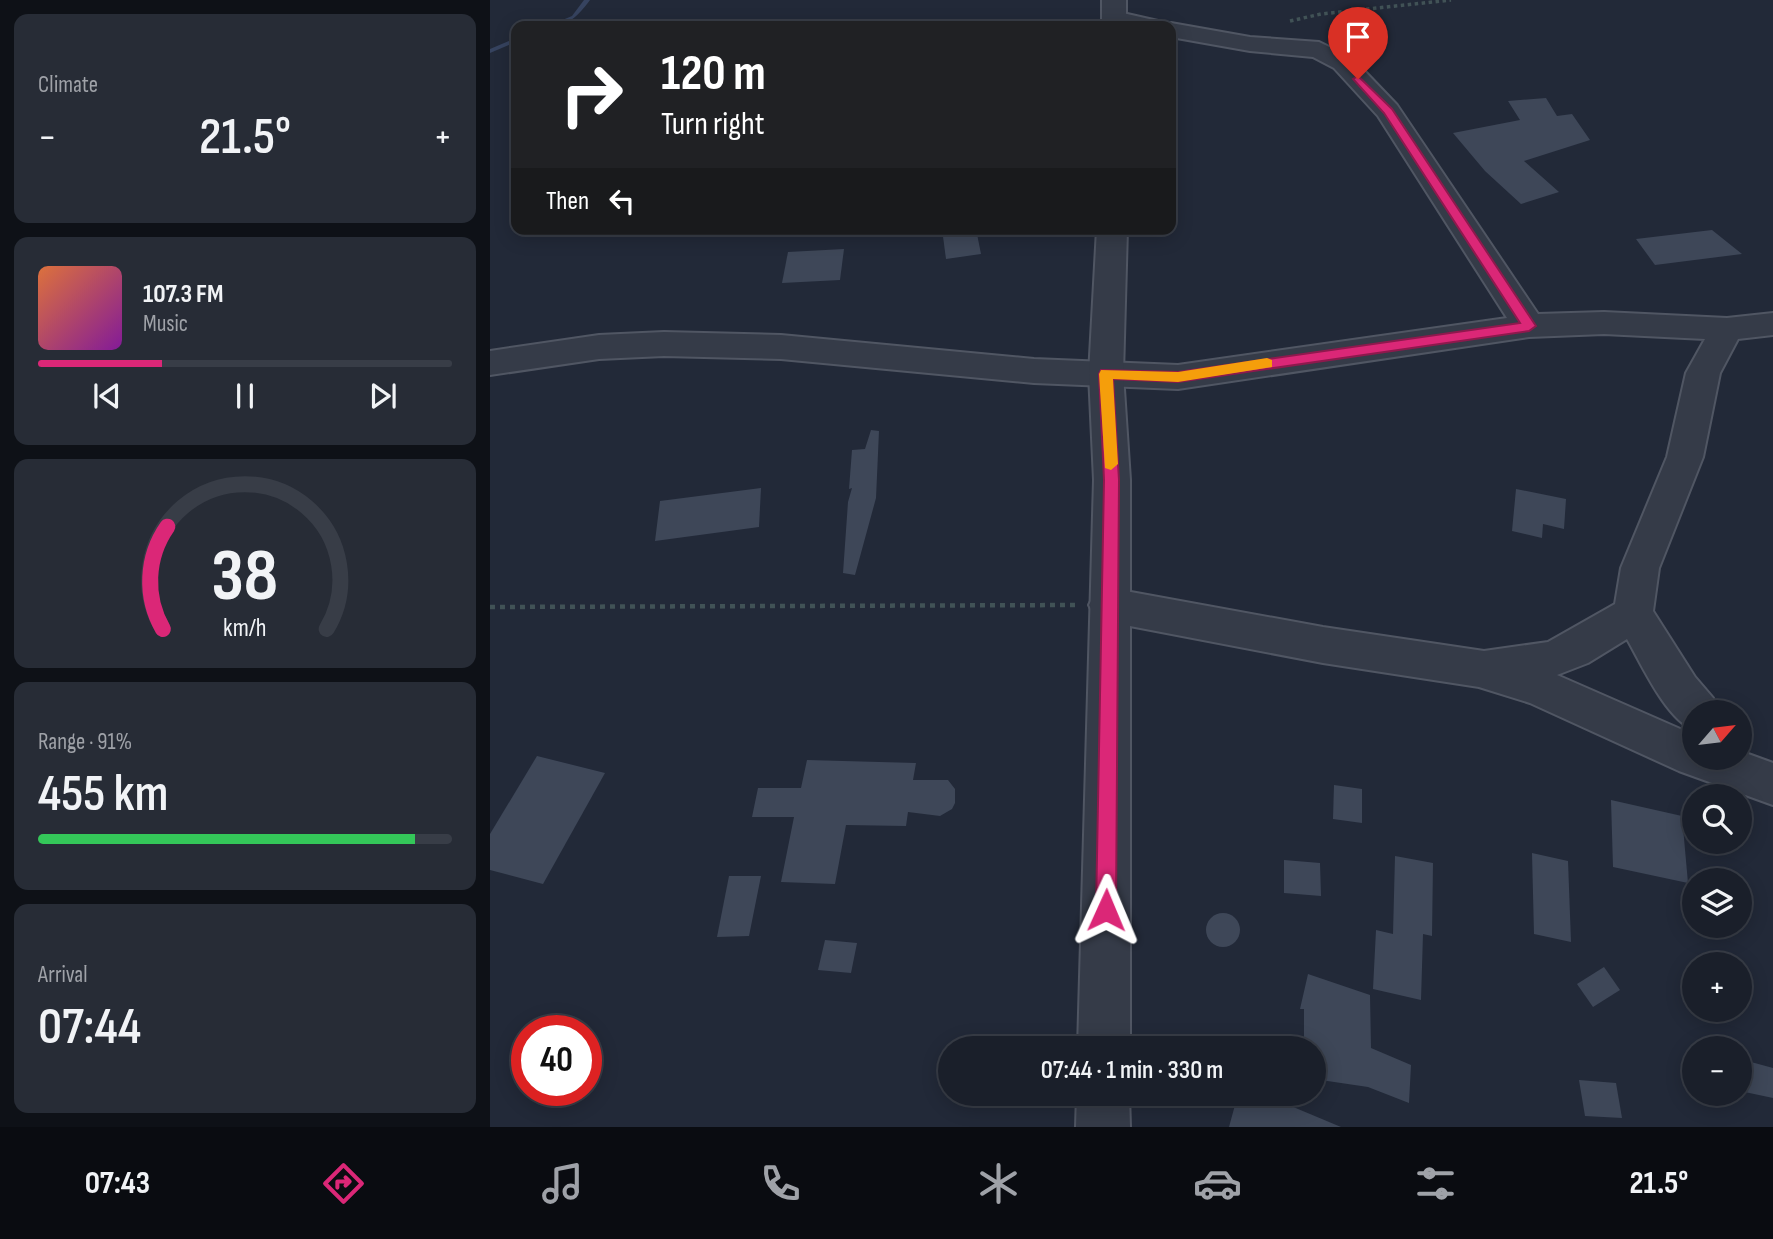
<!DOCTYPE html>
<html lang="en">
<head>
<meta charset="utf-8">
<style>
  body { margin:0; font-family:"Sofia Sans Condensed",sans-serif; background:#272c36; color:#f1f3f6; height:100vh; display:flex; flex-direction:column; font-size:26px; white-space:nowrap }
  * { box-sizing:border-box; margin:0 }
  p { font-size:23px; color:#9fa2a8 }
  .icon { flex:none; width:38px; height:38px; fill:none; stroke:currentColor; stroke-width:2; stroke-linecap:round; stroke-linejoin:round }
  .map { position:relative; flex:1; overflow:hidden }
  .drawer { display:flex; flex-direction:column; gap:14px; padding:14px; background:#0e1117; width:490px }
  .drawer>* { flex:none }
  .hud { position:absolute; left:21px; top:21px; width:665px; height:214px; border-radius:14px; box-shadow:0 4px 18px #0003,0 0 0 2px #383d47; background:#202124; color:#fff; overflow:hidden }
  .needle { width:46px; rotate:62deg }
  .fabs { position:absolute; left:1192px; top:700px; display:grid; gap:14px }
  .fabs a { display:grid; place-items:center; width:70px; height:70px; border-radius:50%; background:#1a1f2a; box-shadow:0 4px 18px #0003,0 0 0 2px #383d47; font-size:35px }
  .speed { position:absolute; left:21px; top:1015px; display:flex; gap:14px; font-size:35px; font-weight:700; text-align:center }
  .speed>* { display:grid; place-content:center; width:91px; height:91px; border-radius:50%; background:#1a1f2a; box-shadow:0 4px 18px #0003,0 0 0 2px #383d47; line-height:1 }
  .speed .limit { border:10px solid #d22; background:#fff; color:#111 }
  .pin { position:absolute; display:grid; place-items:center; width:60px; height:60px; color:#fff; margin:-72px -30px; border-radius:50% 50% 50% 0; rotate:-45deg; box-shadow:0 0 7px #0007 }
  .pin .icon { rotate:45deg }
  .me { position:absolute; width:77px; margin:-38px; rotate:1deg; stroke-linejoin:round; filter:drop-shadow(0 0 5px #0008) }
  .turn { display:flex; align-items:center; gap:24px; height:147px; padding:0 35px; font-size:32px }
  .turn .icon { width:91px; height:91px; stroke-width:2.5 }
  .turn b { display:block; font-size:49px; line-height:60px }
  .then { display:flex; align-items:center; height:66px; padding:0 35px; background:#0003; gap:14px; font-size:26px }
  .big { font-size:52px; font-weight:600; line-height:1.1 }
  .drawer .tile { flex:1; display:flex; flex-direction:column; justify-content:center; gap:10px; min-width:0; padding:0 24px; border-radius:14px; background:#272c36 }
  .drawer .dial { align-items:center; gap:0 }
  .dial svg { height:182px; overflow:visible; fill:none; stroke:#383d47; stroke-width:7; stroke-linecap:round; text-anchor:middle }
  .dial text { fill:#f1f3f6; stroke:none }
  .song { display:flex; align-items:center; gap:21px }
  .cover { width:84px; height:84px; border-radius:10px; background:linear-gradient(135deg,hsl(20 70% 55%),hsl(290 70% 35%)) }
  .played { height:7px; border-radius:4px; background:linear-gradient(90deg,#db2777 30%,#383d47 30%) }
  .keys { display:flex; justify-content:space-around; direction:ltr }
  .heat { display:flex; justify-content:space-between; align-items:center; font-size:38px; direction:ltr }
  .charge { height:10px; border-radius:5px; background:linear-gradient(90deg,#34c759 91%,#383d47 0) }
  .trip { position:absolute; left:448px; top:1036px; width:388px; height:70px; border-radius:35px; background:#1a1f2a; box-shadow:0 4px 18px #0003,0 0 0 2px #383d47; font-weight:600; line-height:70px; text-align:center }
  .menu { display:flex; height:112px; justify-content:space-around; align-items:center; background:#0a0c11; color:#9fa2a8 }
  .menu .icon { width:49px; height:49px }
  .menu .on { color:#db2777 }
  .menu b { font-size:32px; color:#f1f3f6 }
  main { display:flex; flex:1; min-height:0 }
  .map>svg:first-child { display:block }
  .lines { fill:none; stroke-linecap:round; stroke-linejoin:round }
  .stream { fill:#36435f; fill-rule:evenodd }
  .building { fill:#3e4758 }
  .minor-casing { stroke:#505663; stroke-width:4 }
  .tertiary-casing { stroke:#505663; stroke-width:4 }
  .path-far1 { stroke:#415256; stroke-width:3.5; stroke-dasharray:3.5 3.5; stroke-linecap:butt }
  .path { stroke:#415256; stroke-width:4.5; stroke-dasharray:5 5; stroke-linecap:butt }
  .minor { fill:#353b48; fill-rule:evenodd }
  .tertiary { fill:#353b48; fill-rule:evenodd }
  .route { fill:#db2777; stroke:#8e194d; stroke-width:2 }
  .slow { fill:#f59e0b }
</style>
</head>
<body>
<main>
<section class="drawer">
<div class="tile"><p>Climate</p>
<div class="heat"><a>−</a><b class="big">21.5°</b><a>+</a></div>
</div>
<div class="tile">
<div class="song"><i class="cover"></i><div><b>107.3 FM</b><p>Music</p></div></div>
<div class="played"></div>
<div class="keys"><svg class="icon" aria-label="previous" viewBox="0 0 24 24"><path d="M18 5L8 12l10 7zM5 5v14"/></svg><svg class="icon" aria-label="pause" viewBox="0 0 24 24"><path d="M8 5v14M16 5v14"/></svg><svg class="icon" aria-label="next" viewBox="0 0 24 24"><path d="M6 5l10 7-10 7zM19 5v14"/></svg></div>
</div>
<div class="tile dial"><svg viewBox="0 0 100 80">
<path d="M14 69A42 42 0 1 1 86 69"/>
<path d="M14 69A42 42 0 0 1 16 24" stroke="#db2777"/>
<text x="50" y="56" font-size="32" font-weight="700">38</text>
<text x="50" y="72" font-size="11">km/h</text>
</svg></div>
<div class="tile"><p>Range · 91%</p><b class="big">455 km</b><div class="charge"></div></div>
<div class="tile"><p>Arrival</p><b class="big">07:44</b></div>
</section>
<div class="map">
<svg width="1283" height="1127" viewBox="0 0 1283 1127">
  <rect width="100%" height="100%" fill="#222938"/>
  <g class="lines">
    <!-- stream -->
    <g class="stream">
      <path d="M94 0H100C88 16 79 26 58 26L82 16Z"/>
      <polygon points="26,38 26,42 0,53 0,49"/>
    </g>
  </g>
  <!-- building -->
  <g class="building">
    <polygon points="1056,98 1067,116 1082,114 1100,140 1034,161 1069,192 1031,204 995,171 963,133 1030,120 1018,101"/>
    <polygon points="452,229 486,229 491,254 456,259"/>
    <polygon points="1222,230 1252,254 1165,265 1146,239"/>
    <polygon points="354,249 350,280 292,283 298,252"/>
    <polygon points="381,430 389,431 386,498 365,575 353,573 358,502 362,488 359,489 362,450 375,449"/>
    <polygon points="271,488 269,527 165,541 170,501"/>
    <polygon points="1026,489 1076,499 1074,529 1053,524 1052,538 1022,531"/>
    <polygon points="47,756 115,773 53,884 0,870 0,834"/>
    <polygon points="317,760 426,763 423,780 458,780 465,789 465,803 462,809 450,816 418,812 416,826 356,825 345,884 291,882 304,817 262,817 268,788 311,788"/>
    <polygon points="844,785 872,789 872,823 843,819"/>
    <polygon points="1121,800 1192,816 1198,883 1123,867"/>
    <polygon points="1042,853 1078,861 1081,942 1044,934"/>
    <polygon points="905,856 943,863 942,936 933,934 931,1000 883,989 886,930 903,934"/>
    <polygon points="794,860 830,863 831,896 794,893"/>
    <polygon points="239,876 271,876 259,936 227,937"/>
    <circle cx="733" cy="930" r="17"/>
    <polygon points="335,940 367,943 361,973 328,970"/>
    <polygon points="1114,967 1130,990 1103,1007 1087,984"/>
    <polygon points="818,974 880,995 881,1048 921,1065 919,1103 878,1087 824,1079 824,1048 814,1048 814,1009 810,1009"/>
    <polygon points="1250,1059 1283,1068 1283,1098 1250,1091"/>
    <polygon points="1089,1080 1126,1083 1132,1118 1095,1116"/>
    <polygon points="748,1094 772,1094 851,1127 739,1127"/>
  </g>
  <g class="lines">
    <!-- minor casing -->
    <g class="minor-casing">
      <g id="minor">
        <polygon points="624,11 668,21 671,26 628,26 615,23 612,18 615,13"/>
        <path d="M681 23 760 37 829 42 862 58 907 105 1048 314 1114 312 1237 318 1283 313V335L1248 339 1230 373 1213 457 1169 568 1163 611 1205 677 1223 698 1229 712H1204V730C1176 719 1152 665 1137 639L1098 663 1067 675 1204 735V758H1250V751L1283 763V805L1189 771 1040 703 989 687 833 663 619 622 605 617 599 605 605 593 619 588 833 627 994 651 1058 642 1125 604 1131 568 1177 457 1196 373 1215 339 1114 334 1039 337 688 389 544 383 291 359 174 356 109 359 0 375V351L109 335 174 332 291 335 544 359 688 365 1017 318 888 116 844 68 823 57 760 51 681 37V26H671Z"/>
      </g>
    </g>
    <!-- tertiary casing -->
    <g class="tertiary-casing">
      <g id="tertiary">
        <rect x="612" y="0" width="24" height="26"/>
        <polygon points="607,229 637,229 633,374 640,480 640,1048 588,1048 604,480 599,374"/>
        <polygon points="587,1094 639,1094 640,1127 586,1127"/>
      </g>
    </g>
    <!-- path-far1 -->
    <polyline class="path-far1" points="800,21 831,14 961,0"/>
    <!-- path -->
    <polyline class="path" points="0,607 587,605"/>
    <!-- minor -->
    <use href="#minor" class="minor"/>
    <!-- tertiary -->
    <use href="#tertiary" class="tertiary"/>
  </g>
  <!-- route -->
  <polygon class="route" points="868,76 902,109 1046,326 1039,331 688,382 623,379 629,480 626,910 623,917 616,919 609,917 606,910 614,480 609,374 611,370 688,372 1030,323 894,113 863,79"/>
  <!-- slow -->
  <polygon class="slow" points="777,358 782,360 782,367 688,382 623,379 628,464 621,470 615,468 609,374 611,370 688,372"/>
</svg>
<div class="fabs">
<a><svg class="needle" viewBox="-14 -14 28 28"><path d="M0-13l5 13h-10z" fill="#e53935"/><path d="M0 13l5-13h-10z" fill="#9fa2a8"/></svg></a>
<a><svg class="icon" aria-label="search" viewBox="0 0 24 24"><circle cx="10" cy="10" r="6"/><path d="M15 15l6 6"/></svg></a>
<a><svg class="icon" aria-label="layers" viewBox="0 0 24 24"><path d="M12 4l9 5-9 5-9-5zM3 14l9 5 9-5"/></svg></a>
<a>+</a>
<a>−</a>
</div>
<div class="speed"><div class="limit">40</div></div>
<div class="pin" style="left:868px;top:79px;background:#d93025"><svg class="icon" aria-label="arrive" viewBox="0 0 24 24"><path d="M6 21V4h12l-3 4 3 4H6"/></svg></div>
<svg class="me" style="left:616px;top:910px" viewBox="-20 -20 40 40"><path d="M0-17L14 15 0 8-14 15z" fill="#db2777" stroke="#fff" stroke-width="4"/></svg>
<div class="trip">07:44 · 1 min · 330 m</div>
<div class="hud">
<div class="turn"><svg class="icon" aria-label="right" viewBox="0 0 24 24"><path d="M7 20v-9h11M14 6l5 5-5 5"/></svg><div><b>120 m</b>Turn right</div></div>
<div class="then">Then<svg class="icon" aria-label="left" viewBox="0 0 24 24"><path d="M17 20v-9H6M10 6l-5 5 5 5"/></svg></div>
</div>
</div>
</main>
<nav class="menu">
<b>07:43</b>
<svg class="icon on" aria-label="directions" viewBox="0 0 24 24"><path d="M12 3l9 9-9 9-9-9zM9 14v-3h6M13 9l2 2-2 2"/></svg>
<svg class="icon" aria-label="music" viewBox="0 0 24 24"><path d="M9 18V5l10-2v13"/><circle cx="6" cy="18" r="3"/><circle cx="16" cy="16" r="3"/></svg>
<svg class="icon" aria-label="phone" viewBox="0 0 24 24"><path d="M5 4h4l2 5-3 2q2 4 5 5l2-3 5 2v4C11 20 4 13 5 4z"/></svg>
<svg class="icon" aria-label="climate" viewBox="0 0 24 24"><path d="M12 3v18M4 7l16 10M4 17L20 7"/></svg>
<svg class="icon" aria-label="car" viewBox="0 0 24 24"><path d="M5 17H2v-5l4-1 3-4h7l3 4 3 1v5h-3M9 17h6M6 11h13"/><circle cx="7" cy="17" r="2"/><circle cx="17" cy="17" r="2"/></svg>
<svg class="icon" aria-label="filters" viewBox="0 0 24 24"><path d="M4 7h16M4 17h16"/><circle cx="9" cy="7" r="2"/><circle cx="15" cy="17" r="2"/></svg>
<b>21.5°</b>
</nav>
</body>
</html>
